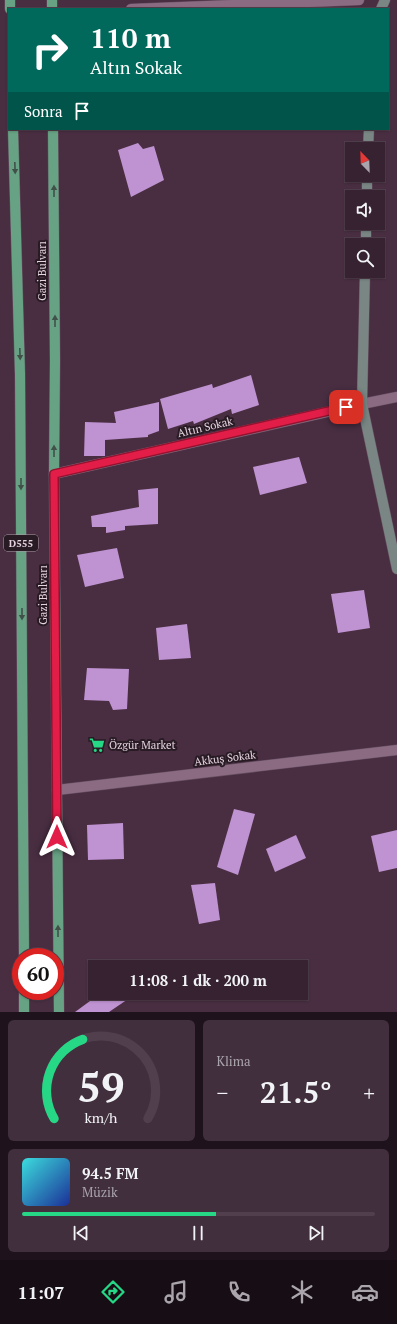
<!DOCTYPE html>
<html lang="tr">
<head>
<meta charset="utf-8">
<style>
  body { margin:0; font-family:"PT Serif",serif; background:#422f3e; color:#f1f3f6; height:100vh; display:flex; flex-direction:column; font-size:15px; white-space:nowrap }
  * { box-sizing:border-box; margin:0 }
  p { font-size:13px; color:#aaa4ac }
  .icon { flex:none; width:22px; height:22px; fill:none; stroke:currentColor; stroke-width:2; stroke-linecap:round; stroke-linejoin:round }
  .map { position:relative; height:1012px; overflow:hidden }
  .details { display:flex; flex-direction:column; gap:8px; padding:8px; background:#1e131c; flex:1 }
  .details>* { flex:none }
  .guide { position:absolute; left:8px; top:8px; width:381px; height:122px; border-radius:0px; box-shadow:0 1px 3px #0004,0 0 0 1px #513f4d; background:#00695c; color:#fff; overflow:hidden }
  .needle { width:26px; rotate:337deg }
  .fabs { position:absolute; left:345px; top:142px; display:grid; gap:8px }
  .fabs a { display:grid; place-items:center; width:40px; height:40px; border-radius:0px; background:#372232; box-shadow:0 1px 3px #0004,0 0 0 1px #513f4d; font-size:20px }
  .speed { position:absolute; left:12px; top:948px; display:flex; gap:8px; font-size:20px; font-weight:700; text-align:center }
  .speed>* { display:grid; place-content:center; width:52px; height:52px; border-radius:50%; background:#372232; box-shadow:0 1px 3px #0004,0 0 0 1px #513f4d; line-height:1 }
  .speed .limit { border:6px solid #d22; background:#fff; color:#111 }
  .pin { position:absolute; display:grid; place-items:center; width:34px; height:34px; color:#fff; margin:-17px; border-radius:8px; box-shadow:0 2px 6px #0006 }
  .me { position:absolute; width:44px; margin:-22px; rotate:0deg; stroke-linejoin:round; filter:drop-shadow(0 0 3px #0008) }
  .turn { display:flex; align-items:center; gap:14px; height:84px; padding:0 16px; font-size:18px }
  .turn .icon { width:52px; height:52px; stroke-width:2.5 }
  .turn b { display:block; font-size:28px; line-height:34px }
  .then { display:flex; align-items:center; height:38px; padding:0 16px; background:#0003; gap:8px; font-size:15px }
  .big { font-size:30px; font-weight:800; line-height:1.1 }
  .details .tile { flex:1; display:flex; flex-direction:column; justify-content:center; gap:6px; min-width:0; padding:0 14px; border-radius:6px; background:#422f3e }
  .details .dial { align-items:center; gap:0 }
  .dial svg { height:104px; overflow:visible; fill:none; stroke:#513f4d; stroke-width:7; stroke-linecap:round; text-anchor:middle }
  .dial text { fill:#f1f3f6; stroke:none }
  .song { display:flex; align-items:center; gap:12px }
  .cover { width:48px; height:48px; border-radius:6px; background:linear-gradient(135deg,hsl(180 70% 55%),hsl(230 70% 35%)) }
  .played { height:4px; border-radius:2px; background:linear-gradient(90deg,#26d886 55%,#513f4d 55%) }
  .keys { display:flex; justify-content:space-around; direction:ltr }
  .heat { display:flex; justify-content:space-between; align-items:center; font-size:22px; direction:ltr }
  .details .tiles { flex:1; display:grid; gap:8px; grid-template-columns:1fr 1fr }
  .tile:last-child { grid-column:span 2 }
  .trip { position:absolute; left:88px; top:960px; width:220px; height:40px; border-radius:0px; background:#372232; box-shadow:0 1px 3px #0004,0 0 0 1px #513f4d; font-weight:800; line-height:40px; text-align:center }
  .tab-bar { display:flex; height:64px; justify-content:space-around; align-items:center; background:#160e14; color:#aaa4ac }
  .tab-bar .icon { width:28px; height:28px }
  .tab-bar .on { color:#26d886 }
  .tab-bar b { font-size:18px; color:#f1f3f6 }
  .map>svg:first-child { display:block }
  .building { fill:#bf92d1 }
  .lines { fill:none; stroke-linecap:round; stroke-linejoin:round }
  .street-casing { stroke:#664e60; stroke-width:11 }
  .secondary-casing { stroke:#664e60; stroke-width:11 }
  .primary-casing { stroke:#664e60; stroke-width:11 }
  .street { stroke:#8b6b82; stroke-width:10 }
  .secondary { stroke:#798683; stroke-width:10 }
  .primary { stroke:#66a283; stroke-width:10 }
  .oneway { fill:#41514a }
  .route-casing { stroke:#92132f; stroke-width:10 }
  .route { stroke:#e11d48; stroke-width:7 }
  .labels { text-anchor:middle; stroke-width:4; stroke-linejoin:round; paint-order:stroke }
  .shield { fill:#281b24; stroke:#ac9ca8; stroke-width:1 }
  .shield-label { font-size:10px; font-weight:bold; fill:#e5d3e0 }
  .street-label { font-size:11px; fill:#e5d3e0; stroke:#281b24 }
  .poi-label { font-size:11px; fill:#e5d3e0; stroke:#281b24; text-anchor:start }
</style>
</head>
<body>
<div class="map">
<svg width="397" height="1012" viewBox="0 0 397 1012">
  <rect width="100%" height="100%" fill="#492e42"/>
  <!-- building -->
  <g class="building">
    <polygon points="138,143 143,149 154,146 164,180 131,197 118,150"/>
    <polygon points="251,375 259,405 232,414 231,409 194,424 193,421 168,429 160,399 212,384 213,388"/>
    <polygon points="159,402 159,431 148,435 148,437 105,440 105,456 84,456 85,422 116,423 114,412"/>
    <polygon points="299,457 307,483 260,495 253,467"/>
    <polygon points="158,488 158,524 125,526 125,530 106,533 106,527 92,527 91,516 139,507 138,490"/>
    <polygon points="117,548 124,578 85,587 77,555"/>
    <polygon points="364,590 370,628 338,633 331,594"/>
    <polygon points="187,624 191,658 159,660 156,628"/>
    <polygon points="87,668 129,669 127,709 113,710 109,701 84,700"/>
    <polygon points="234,809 255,814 238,875 217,867"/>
    <polygon points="123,823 124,859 88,860 87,825"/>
    <polygon points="397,830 397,868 379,872 371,836"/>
    <polygon points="296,835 306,858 275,872 266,849"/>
    <polygon points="215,883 220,920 199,924 191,885"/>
    <polygon points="101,993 137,993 109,1012 75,1012"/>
  </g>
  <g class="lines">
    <!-- street casing -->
    <g class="street-casing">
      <g id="street">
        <polyline points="131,9 359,0"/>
        <polyline points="54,474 362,404 397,397"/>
        <polyline points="57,790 397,750"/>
      </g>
    </g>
    <!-- secondary casing -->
    <g class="secondary-casing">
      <g id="secondary">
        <polyline points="381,9 385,0"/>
        <polyline points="368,149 369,129"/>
        <polyline points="367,197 367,175"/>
        <polyline points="366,245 366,223"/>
        <polyline points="365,271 362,404 397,569"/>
      </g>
    </g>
    <!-- primary casing -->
    <g class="primary-casing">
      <g id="primary">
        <polyline points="10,0 10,9"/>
        <polyline points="52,0 52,9"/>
        <polyline points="13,129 20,374 24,957"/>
        <polyline points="53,129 55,360 54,474 59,1012"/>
        <polyline points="24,991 24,1012"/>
      </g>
    </g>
    <!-- street -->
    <use href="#street" class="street"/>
    <!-- secondary -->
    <use href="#secondary" class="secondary"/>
    <!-- primary -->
    <use href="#primary" class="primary"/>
  </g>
  <!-- one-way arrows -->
  <defs><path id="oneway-solid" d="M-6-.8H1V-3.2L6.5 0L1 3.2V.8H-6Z"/></defs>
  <g class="oneway">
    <use href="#oneway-solid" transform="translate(15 168) rotate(88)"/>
    <use href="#oneway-solid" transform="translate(54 191) rotate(-90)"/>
    <use href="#oneway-solid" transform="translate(55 321) rotate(-90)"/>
    <use href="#oneway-solid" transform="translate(20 354) rotate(88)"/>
    <use href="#oneway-solid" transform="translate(54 451) rotate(-90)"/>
    <use href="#oneway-solid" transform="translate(21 484) rotate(90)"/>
    <use href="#oneway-solid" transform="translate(22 614) rotate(90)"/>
    <use href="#oneway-solid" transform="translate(58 931) rotate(-90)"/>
  </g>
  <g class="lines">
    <!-- route casing -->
    <g class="route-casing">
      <polyline id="route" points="57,837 54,474 346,407"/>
    </g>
    <!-- route -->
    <use href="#route" class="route"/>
  </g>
  <!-- icons -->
  <defs>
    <g id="supermarket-bare" transform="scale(1.2)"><path d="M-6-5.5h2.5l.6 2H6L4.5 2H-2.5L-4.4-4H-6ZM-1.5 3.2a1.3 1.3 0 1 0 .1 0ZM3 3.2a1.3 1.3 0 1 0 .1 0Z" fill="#26d886" stroke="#281b24" stroke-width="2.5" paint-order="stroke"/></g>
  </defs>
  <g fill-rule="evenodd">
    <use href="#supermarket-bare" x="97" y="745"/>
  </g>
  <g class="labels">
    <!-- shield labels -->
    <rect class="shield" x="4" y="535" width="34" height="16" rx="3"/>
    <g class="shield-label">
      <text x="21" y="547">D555</text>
    </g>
    <!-- street labels -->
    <g class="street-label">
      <text transform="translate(42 271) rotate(-90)" y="4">Gazi Bulvarı</text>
      <text transform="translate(205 427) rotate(-13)" y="4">Altın Sokak</text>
      <text transform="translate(43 595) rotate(-90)" y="4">Gazi Bulvarı</text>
      <text transform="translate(225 758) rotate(-7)" y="4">Akkuş Sokak</text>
    </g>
    <!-- poi labels -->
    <g class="poi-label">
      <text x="109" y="749">Özgür Market</text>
    </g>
  </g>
</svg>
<div class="fabs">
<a><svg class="needle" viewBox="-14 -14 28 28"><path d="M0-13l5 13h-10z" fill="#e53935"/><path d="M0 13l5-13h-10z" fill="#aaa4ac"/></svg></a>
<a><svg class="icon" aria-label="sound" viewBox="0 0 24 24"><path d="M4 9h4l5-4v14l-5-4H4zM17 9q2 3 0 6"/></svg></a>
<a><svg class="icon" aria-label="search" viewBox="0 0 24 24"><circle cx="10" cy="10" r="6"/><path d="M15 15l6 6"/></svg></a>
</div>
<div class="speed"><div class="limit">60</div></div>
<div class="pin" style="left:346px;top:407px;background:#d93025"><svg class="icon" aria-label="arrive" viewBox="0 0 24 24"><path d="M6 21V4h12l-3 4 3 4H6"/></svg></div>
<svg class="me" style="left:57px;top:837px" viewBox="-20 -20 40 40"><path d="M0-17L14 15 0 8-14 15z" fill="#e11d48" stroke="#fff" stroke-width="4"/></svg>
<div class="trip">11:08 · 1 dk · 200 m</div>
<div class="guide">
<div class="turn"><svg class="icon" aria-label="right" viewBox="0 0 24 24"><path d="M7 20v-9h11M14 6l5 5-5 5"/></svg><div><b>110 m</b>Altın Sokak</div></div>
<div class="then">Sonra<svg class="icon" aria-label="arrive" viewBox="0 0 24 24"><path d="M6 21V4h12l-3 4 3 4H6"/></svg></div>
</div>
</div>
<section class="details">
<div class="tiles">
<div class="tile dial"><svg viewBox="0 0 100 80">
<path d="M14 69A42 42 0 1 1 86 69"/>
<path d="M14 69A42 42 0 0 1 36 8" stroke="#26d886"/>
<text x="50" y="56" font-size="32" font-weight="700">59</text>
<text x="50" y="72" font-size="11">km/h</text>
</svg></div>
<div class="tile"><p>Klima</p>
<div class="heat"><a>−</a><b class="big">21.5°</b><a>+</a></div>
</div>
<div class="tile">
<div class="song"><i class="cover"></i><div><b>94.5 FM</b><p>Müzik</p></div></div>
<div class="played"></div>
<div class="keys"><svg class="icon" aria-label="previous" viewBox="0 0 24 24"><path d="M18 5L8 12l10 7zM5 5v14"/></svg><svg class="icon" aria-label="pause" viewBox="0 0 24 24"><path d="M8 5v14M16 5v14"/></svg><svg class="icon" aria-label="next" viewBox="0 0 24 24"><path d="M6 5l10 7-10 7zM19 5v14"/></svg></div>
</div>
</div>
</section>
<nav class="tab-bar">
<b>11:07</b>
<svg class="icon on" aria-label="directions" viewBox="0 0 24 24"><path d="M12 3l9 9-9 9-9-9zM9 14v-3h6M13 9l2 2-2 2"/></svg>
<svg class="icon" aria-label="music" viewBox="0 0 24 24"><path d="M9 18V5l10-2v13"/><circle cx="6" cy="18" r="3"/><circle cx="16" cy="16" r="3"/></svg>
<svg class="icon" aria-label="phone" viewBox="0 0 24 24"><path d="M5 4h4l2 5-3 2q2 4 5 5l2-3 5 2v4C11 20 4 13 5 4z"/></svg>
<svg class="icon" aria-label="climate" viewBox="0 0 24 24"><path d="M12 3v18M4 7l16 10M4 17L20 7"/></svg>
<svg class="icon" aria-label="car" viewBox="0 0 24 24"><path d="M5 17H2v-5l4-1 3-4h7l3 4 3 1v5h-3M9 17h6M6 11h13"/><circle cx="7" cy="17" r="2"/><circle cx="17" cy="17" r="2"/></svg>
</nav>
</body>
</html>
